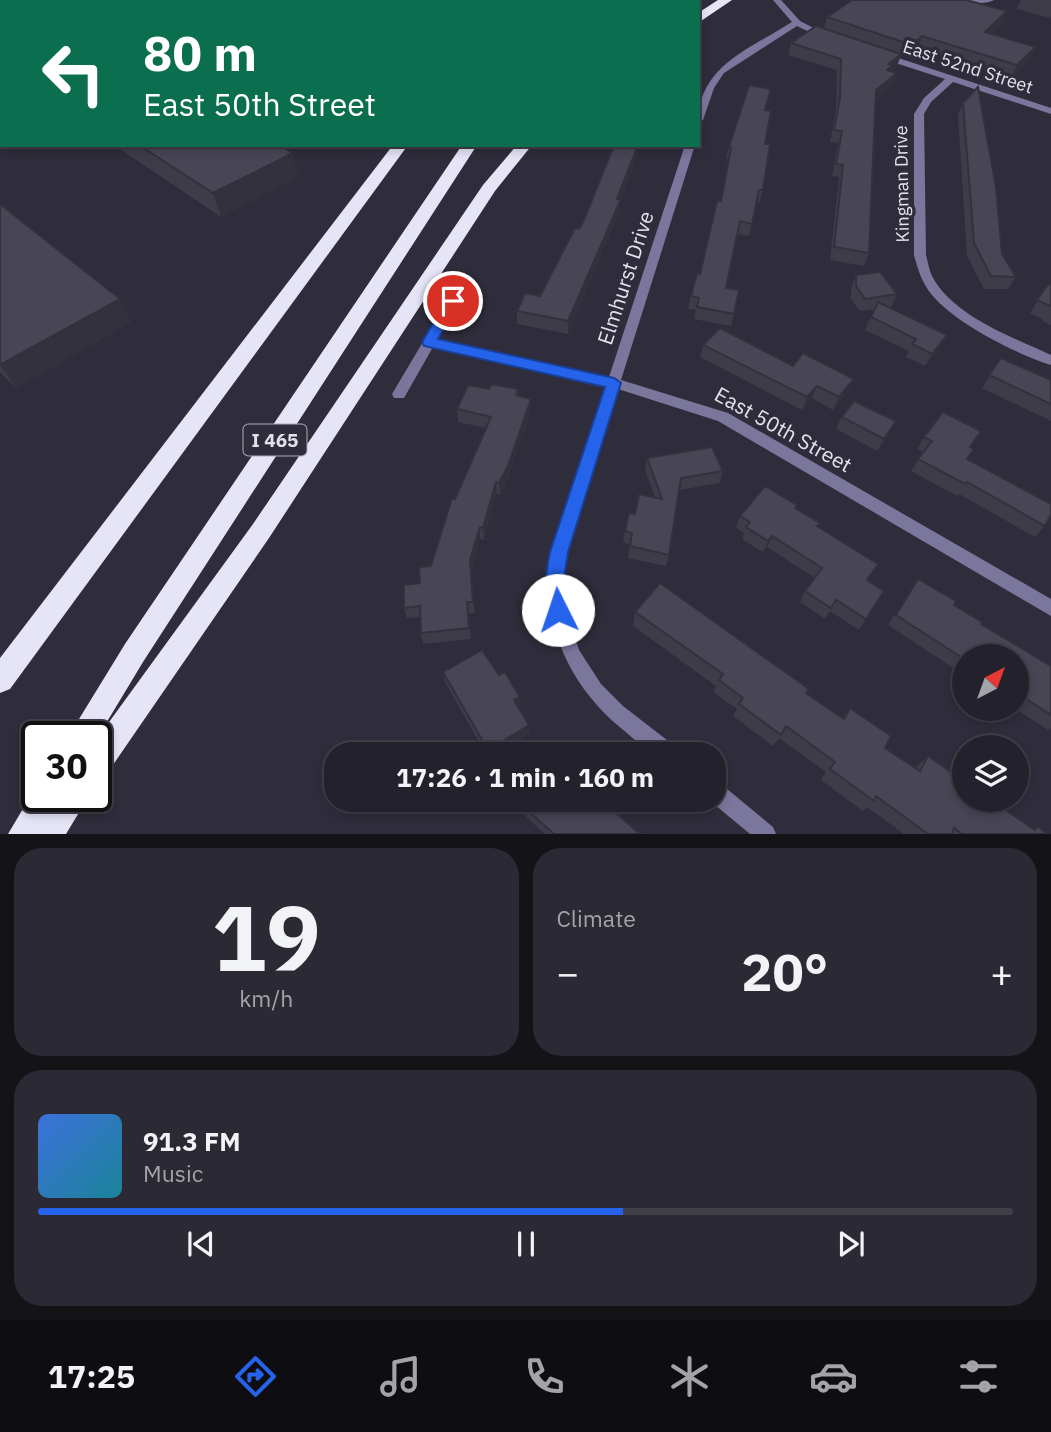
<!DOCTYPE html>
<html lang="en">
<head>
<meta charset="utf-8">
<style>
  body { margin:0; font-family:"IBM Plex Sans",sans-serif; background:#2b2a34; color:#f1f3f6; height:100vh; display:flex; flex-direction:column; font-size:26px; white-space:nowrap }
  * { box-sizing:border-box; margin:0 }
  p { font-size:23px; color:#a3a4a9 }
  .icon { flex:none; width:38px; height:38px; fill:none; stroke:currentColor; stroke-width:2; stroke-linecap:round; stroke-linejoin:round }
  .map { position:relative; height:834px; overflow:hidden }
  .drawer { display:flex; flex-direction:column; gap:14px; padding:14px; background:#131318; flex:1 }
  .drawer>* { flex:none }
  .banner { position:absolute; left:0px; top:0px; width:700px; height:147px; box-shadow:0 4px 10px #0003,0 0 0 2px #403f48; background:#0b6e4f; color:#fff; overflow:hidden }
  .needle { width:46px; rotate:41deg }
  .tools { position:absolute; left:952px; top:644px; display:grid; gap:14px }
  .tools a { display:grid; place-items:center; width:77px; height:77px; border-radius:50%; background:#23222c; box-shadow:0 4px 10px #0003,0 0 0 2px #403f48; font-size:35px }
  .speed { position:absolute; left:21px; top:721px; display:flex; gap:14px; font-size:35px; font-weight:700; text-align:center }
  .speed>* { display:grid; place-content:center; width:91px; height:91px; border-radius:50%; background:#23222c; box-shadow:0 4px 10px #0003,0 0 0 2px #403f48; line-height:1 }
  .speed .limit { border:4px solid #111; border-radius:10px; background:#fff; color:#111 }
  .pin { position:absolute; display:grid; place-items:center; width:60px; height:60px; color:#fff; margin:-30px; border:4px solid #fff; border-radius:50%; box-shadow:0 2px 7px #0007 }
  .me { position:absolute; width:77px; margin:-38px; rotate:356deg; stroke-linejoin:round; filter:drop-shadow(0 0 5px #0008) }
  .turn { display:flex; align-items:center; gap:24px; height:147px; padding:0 28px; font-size:32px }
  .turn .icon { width:91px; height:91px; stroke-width:2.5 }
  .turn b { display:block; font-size:49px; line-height:60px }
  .big { font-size:52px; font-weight:700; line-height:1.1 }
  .drawer .card { flex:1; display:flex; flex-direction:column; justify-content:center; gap:10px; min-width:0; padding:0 24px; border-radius:28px; background:#2b2a34 }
  .drawer .dial { align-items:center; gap:0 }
  .dial b { font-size:91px; line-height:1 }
  .song { display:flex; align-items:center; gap:21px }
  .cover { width:84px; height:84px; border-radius:10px; background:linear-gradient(135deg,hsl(220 70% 55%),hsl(190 70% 35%)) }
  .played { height:7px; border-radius:4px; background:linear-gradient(90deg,#2563eb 60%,#403f48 60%) }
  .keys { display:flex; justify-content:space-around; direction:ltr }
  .heat { display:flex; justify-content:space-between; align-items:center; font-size:38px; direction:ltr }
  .drawer .tiles { flex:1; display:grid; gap:14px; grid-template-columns:1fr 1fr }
  .card:last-child { grid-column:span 2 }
  .trip { position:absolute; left:324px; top:742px; width:402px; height:70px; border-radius:28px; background:#23222c; box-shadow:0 4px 10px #0003,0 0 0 2px #403f48; font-weight:700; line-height:70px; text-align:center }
  .tabs { display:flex; height:112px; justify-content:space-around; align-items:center; background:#0e0e12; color:#a3a4a9 }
  .tabs .icon { width:49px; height:49px }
  .tabs .active { color:#2563eb }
  .tabs b { font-size:32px; color:#f1f3f6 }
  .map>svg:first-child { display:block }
  .built { fill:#373448 }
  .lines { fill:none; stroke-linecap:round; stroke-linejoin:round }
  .minor { fill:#7b769c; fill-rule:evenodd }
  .primary { fill:#c8bffe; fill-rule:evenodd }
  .motorway { fill:#e6e5f8; fill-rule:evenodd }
  .wall { fill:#3e3c49 }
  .shaded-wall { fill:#32313c }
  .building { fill:#484655; stroke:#32313c; stroke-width:2 }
  .route { fill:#2563eb; stroke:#184099; stroke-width:2 }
  .labels { text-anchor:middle; stroke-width:7; stroke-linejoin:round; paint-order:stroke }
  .far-street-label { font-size:18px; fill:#e3e2eb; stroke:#2f2d3b }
  .shield { fill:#2f2d3b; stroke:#adacb6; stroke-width:2 }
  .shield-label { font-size:19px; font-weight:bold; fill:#e3e2eb }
  .street-label { font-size:21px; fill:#e3e2eb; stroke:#2f2d3b }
</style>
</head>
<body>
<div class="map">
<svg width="1051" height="834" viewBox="0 0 1051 834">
  <rect width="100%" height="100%" fill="#2f2d3b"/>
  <!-- built -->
  <polygon class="built" points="100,0 461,0 95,2"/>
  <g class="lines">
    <!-- minor -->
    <g class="minor">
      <path d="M773 0H781L800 21 831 37 824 39 797 26 724 73 714 88 703 120 698 123C698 66 750 49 792 22Z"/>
      <path d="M966 0H994C988 4 972 4 966 0Z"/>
      <polygon points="0,1 4,2 2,6 0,6"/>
      <path d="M880 54H886L1051 108V114L953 82 931 102 924 114 926 255C928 262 929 270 932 276 953 316 1012 337 1051 355V365C1016 354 955 323 932 295 922 283 918 270 914 255V114L924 98 945 79 880 58Z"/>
      <path d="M685 145H695L621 380 728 413 1051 599V616L718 421 618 389 567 552 564 573 567 614 579 650 601 684 623 706 676 747 679 754C649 755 644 747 622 729 568 685 540 621 551 552L606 386 433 347 404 398H394L392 394 449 298 453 297 459 301 437 339 609 377Z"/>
      <polygon points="714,781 721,784 773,827 776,834 750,834 709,800 714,800"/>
    </g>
    <!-- primary -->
    <g class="primary">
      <polygon points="77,0 91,0 76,2"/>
      <polygon points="0,27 2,27 0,34"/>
    </g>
    <!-- motorway -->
    <g class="motorway">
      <polygon points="496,0 508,0 495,2"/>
      <polygon points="513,0 525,0 511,2"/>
      <polygon points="560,0 572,0 559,2"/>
      <polygon points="593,0 611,0 591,2"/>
      <polygon points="718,0 732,0 698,23 698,13"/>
      <polygon points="0,43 2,44 2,52 0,51"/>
      <polygon points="393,145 408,145 10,689 0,693 0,658"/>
      <polygon points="462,145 477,145 143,662 96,740 96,737 68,737 125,644"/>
      <polygon points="517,145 532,145 495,191 269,538 106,775 96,779 96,740 253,524 483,185"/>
      <polygon points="37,785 37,796 89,796 66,834 8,834"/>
    </g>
  </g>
  <!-- wall -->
  <g class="wall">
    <polygon points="184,0 213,0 209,2 187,2"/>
    <polygon points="1021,0 1051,0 1051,16 1049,18 1017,9"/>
    <polygon points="1007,11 1002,24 992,33 1036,47 1030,60 1011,78 918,49 907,57 901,55 897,66 891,71 897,73 893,85 876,99 869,253 864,266 830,260 839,177 832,176 838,143 830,142 836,110 837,70 788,55 791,43 824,29 827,17"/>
    <polygon points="769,100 766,110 763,190 759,203 757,202 749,236 738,234 726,288 739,290 731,326 694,319 696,310 688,309 691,296 700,274 721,201 729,160 726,159 729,147"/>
    <polygon points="963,103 1002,254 1016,277 1008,289 984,289 967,256 958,115"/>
    <polygon points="114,145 279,145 298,176 221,217"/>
    <polygon points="639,150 621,200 619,212 568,334 517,324 517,311 540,296"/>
    <polygon points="0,204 131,322 16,388 0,372"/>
    <polygon points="856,275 897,294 891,307 889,307 947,335 940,347 925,366 906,357 909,351 865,330 874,309 860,311 851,299 851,288"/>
    <polygon points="1048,284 1051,285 1051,325 1042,321 1043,319 1030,313"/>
    <polygon points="703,345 793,366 854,379 848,391 833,410 812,398 802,410 700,357"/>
    <polygon points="1001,358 1051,380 1051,421 982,388"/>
    <polygon points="489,389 518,389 518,396 531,399 531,411 508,479 500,495 497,494 484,540 480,539 471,571 475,613 469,613 471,639 423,644 421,633 420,617 407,618 404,608 431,566 455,499 486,428 458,422 457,409"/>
    <polygon points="842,417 889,434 877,451 836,429"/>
    <polygon points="924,437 970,447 967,459 1045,526 1035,537 959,494 957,496 911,471 923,452 917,449"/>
    <polygon points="647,458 723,471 720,483 679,490 669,555 666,566 628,558 630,544 623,543 625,531 635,514 655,497 645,470"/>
    <polygon points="796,508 818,527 867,581 884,591 859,630 830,611 825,619 800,602 805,591 815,578 767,547 763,552 742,539 744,533 736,528 740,516"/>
    <polygon points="918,579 981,624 1051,666 1051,728 1048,730 1016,709 1017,709 1017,656 964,656 964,675 888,625"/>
    <polygon points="635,612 806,693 842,718 850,708 885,748 915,768 928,756 1033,829 1037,826 1047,834 904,834 867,807 863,811 821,780 826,772 779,738 773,746 733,716 737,709 713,692 716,686 633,626"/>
    <polygon points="443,672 499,675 520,697 520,706 519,707 529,725 529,734 497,754 486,754 445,682"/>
    <polygon points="511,800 601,800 640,834 545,834 511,803"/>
  </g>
  <!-- shaded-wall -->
  <g class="shaded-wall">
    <polygon points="195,0 213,0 209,2 196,2"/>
    <polygon points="1007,11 1002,24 980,44 985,32"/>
    <polygon points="922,36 918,49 907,57 912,45"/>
    <polygon points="1036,47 1030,60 1011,78 1017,65"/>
    <polygon points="901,54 897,66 891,71 883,82 889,64"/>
    <polygon points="897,73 893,85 872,102 876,90"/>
    <polygon points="638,145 640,145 639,150 621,200 619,212 568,334 568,321"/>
    <polygon points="293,153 298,176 221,217 213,193"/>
    <polygon points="120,299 131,322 16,388 0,365"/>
    <polygon points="947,335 940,347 925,366 932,354"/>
    <polygon points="854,379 848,391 833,410 839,397"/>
    <polygon points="817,386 812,398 802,410 807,397"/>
    <polygon points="531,399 531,411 508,479 500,495 499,483"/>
    <polygon points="896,421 889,434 877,451 884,439"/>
    <polygon points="496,482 497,494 484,540 483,528"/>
    <polygon points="480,527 480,539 471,571 475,613 470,560"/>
    <polygon points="772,536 767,547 763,552 768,541"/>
    <polygon points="520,697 520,706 514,710 514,700"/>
    <polygon points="529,725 529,734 497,754 488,754 488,750"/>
  </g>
  <!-- building -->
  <g class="building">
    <polygon points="852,0 966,0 1007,11 985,32 1036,47 1017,65 922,36 912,45 827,17"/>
    <polygon points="816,26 901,54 889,64 893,65 887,70 897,73 876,90 869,253 834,247 843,165 836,164 842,131 834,130 840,98 841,59 791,43"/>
    <polygon points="749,85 771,89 765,110 771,111 765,144 770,144 763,190 759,190 752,224 740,221 726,288 739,290 734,314 697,307 699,298 691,296 697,273 700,274 717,201 721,201 731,148 729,147"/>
    <polygon points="978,87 996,188 1002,254 1016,277 991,276 974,243 963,103"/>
    <polygon points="139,145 279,145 293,153 213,193"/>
    <polygon points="614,145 638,145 617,199 621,199 568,321 517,311 525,293 540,296 575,228 579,229 584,220"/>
    <polygon points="0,204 120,299 0,365"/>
    <polygon points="880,272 897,294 865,299 856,286 856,275"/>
    <polygon points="1048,284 1051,285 1051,306 1037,300"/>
    <polygon points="878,302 947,335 932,354 912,344 916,339 871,317"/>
    <polygon points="720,328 793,366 803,353 854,379 839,397 817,386 807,397 703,345"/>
    <polygon points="1001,358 1051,380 1051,404 989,375"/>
    <polygon points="492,384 518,389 516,395 531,399 508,466 499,483 496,482 483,528 480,527 470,560 473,602 467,602 469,628 421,633 420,606 404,608 404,585 420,583 419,567 431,566 452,498 455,499 491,417 457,409 468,385 489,389"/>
    <polygon points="854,401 896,421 884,439 842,417"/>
    <polygon points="943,412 981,431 970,447 974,449 967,459 1051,504 1051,514 1045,526 967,482 965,484 918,459 932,441 924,437"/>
    <polygon points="712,447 723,471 681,478 669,555 630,546 632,533 625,531 629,513 635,514 639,494 662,499 647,458"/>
    <polygon points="765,486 797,505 795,508 820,523 817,526 878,564 867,580 884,591 866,619 836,600 831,608 805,591 822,568 772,536 768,541 746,527 750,522 740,516"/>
    <polygon points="918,579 956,601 954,605 982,622 981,624 1051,666 1051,715 1017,693 1017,656 964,656 964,659 896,615"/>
    <polygon points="660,583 809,689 806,693 844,719 850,708 891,736 885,748 920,771 928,756 964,781 964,800 991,800 1035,830 1037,826 1047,834 962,834 954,828 952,834 928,834 876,796 874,801 830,769 835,762 786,726 781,735 739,704 743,698 719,680 723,674 635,612"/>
    <polygon points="482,650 499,675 505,672 520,697 514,700 529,725 488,750 443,672"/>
    <polygon points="548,748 556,754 543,754"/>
    <polygon points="516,800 601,800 640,834 554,834"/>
  </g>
  <!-- route -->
  <path class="route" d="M453 297 460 301 438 339 614 378 621 383 568 552 564 578 567 610 565 616 558 619 551 616C542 597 546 572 550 552L605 387 424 346 422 342 448 298Z"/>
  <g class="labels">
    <!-- far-street labels -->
    <g class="far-street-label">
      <text transform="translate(968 67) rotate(18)" y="6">East 52nd Street</text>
      <text transform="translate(902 184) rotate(-91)" y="6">Kingman Drive</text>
    </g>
    <!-- shield labels -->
    <rect class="shield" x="243.5" y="424.5" width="63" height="31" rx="5"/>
    <g class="shield-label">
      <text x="275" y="447">I 465</text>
    </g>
    <!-- street labels -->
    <g class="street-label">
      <text transform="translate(626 278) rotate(-72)" y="7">Elmhurst Drive</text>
      <text transform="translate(783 430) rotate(29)" y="7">East 50th Street</text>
    </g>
  </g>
</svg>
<div class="tools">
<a><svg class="needle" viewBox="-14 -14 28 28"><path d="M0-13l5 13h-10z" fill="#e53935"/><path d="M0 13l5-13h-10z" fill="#a3a4a9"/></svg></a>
<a><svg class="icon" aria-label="layers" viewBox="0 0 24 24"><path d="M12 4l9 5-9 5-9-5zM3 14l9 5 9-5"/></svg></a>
</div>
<div class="speed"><div class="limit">30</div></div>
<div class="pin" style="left:453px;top:301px;background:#d93025"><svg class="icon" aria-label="arrive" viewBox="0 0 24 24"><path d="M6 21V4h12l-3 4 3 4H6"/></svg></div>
<svg class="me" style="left:558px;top:610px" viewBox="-20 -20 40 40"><circle r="19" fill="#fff"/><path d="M0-13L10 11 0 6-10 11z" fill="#2563eb"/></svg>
<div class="trip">17:26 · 1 min · 160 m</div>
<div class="banner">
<div class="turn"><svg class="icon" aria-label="left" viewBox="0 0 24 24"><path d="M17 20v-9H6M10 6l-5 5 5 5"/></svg><div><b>80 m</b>East 50th Street</div></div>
</div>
</div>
<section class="drawer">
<div class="tiles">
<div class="card dial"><b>19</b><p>km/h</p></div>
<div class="card"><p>Climate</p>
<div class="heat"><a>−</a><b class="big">20°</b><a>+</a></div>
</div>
<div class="card">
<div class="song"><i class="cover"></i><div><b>91.3 FM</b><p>Music</p></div></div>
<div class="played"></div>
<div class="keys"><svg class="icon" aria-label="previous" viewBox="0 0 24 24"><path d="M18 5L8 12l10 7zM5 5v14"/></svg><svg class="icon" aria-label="pause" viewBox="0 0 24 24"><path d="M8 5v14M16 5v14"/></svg><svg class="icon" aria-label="next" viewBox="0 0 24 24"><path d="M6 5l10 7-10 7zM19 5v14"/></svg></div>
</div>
</div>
</section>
<nav class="tabs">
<b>17:25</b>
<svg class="icon active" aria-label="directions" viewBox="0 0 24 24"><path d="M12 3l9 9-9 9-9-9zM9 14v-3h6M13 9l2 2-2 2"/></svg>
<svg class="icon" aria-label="music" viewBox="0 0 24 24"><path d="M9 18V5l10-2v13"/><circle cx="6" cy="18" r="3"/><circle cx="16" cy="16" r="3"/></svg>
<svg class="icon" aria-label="phone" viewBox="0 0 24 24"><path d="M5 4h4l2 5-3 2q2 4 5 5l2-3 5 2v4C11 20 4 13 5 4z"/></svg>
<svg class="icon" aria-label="climate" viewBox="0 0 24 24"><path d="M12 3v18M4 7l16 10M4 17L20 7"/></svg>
<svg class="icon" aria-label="car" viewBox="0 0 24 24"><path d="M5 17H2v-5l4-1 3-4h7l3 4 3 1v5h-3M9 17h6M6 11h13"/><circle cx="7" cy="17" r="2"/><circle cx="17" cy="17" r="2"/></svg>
<svg class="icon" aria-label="filters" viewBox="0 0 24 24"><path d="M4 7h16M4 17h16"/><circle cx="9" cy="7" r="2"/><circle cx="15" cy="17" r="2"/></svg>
</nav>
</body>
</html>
